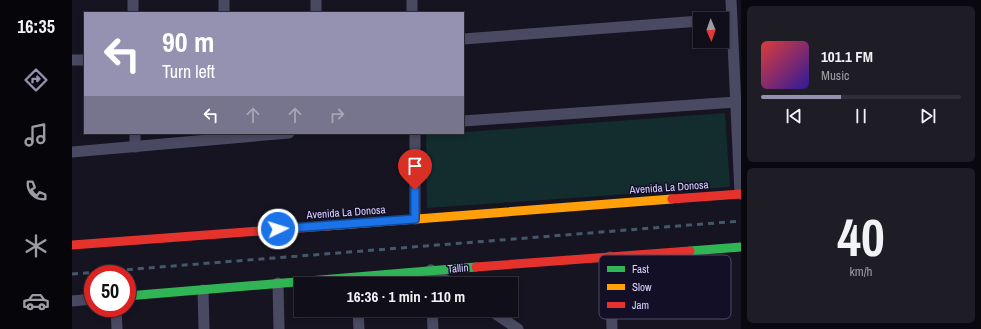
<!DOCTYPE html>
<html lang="en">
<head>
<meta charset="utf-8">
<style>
  body { margin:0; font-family:"Archivo Narrow",sans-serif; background:#1e1d26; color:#f1f3f6; height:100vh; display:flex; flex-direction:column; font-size:15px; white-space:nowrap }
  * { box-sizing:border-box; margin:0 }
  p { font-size:13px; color:#9c9ca2 }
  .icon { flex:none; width:22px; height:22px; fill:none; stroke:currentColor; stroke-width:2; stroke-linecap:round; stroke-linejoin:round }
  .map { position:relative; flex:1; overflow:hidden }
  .side { display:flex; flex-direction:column; gap:6px; padding:6px; background:#09080e; width:240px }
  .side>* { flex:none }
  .hud { position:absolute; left:12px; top:12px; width:380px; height:122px; border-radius:0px; box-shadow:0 2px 6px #0003,0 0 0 1px #302f38; background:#9591b1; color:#fff; overflow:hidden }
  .needle { width:26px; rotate:178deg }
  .tools { position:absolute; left:621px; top:12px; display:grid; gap:8px }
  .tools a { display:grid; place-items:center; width:36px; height:36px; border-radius:0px; background:#100f19; box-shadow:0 2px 6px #0003,0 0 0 1px #302f38; font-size:20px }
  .speed { position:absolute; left:12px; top:265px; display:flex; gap:8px; font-size:20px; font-weight:700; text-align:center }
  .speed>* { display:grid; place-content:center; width:52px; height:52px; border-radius:50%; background:#100f19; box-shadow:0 2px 6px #0003,0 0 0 1px #302f38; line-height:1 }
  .speed .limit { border:6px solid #d22; background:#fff; color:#111 }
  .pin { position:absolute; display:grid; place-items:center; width:34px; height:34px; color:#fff; margin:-41px -17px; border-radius:50% 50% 50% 0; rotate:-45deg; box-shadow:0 0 4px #0007 }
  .pin .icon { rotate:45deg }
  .me { position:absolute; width:44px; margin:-22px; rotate:86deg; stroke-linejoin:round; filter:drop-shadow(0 0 3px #0008) }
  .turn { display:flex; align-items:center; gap:14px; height:84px; padding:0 12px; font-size:18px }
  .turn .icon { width:52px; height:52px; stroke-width:2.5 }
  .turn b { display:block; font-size:28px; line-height:34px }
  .lanes { display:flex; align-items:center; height:38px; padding:0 12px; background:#0003; justify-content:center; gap:20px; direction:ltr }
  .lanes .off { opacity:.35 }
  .side .card { flex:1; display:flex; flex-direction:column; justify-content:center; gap:6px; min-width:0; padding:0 14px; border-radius:6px; background:#1e1d26 }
  .side .dial { align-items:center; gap:0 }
  .dial b { font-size:52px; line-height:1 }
  .song { display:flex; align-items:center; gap:12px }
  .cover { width:48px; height:48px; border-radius:6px; background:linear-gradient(135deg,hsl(0 70% 55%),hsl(250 70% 35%)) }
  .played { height:4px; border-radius:2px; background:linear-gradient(90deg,#9591b1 40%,#302f38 40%) }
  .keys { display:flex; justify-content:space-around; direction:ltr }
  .trip { position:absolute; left:222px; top:277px; width:224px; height:40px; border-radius:0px; background:#100f19; box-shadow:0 2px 6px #0003,0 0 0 1px #302f38; font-weight:700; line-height:40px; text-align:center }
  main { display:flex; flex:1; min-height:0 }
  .dock { display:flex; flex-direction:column; width:72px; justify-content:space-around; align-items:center; background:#06060a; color:#9c9ca2 }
  .dock .icon { width:28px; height:28px }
  .dock .selected { color:#9591b1 }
  .dock b { font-size:18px; color:#f1f3f6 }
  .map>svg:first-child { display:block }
  .green { fill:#132c2d }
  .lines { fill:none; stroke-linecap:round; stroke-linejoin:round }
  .street { stroke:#4a4962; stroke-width:11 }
  .fast { stroke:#30b455; stroke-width:9 }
  .slow { stroke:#ff9f0a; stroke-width:9 }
  .jam { stroke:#e5322d; stroke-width:9 }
  .rail { stroke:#43596b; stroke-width:3; stroke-dasharray:6 5; stroke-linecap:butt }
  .route-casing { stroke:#114b97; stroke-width:10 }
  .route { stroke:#1a73e8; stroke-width:7 }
  .labels { text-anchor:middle; stroke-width:3; stroke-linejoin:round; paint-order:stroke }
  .street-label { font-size:11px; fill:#d9d4ff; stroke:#130f26 }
  .key { fill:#130f26; stroke:#4e4a67; stroke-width:1 }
  .key-label { font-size:11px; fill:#d9d4ff }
</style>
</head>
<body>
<main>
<nav class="dock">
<b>16:35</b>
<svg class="icon selected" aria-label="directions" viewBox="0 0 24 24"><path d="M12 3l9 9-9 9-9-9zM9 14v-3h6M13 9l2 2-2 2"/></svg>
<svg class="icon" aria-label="music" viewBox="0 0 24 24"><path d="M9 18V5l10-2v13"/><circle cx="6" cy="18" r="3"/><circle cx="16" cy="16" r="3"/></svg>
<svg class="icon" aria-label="phone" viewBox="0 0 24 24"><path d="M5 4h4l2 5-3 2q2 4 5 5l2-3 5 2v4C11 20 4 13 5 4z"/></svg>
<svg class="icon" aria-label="climate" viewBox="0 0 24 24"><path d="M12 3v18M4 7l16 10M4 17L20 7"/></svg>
<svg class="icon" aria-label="car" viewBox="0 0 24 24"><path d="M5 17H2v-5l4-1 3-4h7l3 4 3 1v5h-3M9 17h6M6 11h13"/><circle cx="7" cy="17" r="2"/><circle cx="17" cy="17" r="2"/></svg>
</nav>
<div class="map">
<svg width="669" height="329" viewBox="0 0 669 329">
  <rect width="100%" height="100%" fill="#161421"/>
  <!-- green -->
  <polygon class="green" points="653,113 658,187 355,208 354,135"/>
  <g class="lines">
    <!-- street -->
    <g class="street">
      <polyline points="244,0 244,13"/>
      <polyline points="340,0 340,13"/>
      <polyline points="659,0 668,194"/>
      <polyline points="61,13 61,0"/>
      <polyline points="152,13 152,0"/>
      <polyline points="391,39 628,21"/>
      <polyline points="0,60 13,60"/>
      <polyline points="391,121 664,102"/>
      <polyline points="63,133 63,147"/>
      <polyline points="343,133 343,219"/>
      <polyline points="0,152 217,133"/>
      <polyline points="538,257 540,329"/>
      <polyline points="359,270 380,284"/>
      <polyline points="359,270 360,284"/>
      <polyline points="206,283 207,329"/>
      <polyline points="131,290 132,329"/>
      <polyline points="0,301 21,299"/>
      <polyline points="44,308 45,329"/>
      <polyline points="286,310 287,329"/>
      <polyline points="360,310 361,329"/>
      <polyline points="418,310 446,329"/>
    </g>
    <!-- fast -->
    <g class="fast">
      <polyline points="618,251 669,247"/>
      <polyline points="55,296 404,267"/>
    </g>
    <!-- slow -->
    <polyline class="slow" points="255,226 600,199"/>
    <!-- jam -->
    <g class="jam">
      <polyline points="600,199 669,194"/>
      <polyline points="0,245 255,226"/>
      <polyline points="404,267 618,251"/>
    </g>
    <!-- rail -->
    <polyline class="rail" points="0,274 669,221"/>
  </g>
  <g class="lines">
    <!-- route casing -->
    <g class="route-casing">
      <polyline id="route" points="206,229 343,219 343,190"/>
    </g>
    <!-- route -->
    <use href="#route" class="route"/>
  </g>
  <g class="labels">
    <!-- street labels -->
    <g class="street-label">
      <text transform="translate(597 187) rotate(-4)" y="4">Avenida La Donosa</text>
      <text transform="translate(274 212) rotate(-4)" y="4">Avenida La Donosa</text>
      <text transform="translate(386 268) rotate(-4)" y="4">Tallin</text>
    </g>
  </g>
  <!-- legend -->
  <rect x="527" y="255" width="132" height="64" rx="6" class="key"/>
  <rect x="535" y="266" width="18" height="6" fill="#30b455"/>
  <rect x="535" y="284" width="18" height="6" fill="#ff9f0a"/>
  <rect x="535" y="302" width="18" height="6" fill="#e5322d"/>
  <g class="key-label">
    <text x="560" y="273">Fast</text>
    <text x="560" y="291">Slow</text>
    <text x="560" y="309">Jam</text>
  </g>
</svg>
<div class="tools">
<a><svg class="needle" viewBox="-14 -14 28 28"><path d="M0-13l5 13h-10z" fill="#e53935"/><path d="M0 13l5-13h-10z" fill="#9c9ca2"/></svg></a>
</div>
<div class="speed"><div class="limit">50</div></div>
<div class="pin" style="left:343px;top:190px;background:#d93025"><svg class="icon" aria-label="arrive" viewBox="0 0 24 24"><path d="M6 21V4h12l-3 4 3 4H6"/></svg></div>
<svg class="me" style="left:206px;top:229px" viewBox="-20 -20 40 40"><circle r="17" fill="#1a73e8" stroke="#fff" stroke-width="3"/><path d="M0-11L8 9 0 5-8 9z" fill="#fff"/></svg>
<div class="trip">16:36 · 1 min · 110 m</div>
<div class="hud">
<div class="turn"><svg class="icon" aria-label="left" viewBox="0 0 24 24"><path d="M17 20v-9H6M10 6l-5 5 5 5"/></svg><div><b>90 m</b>Turn left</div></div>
<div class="lanes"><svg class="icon" aria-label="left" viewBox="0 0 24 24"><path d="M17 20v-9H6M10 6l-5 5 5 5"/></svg><svg class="icon off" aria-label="ahead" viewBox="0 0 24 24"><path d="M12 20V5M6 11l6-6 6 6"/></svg><svg class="icon off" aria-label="ahead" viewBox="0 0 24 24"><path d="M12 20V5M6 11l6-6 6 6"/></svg><svg class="icon off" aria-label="right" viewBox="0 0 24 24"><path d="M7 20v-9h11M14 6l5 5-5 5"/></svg></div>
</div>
</div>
<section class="side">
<div class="card">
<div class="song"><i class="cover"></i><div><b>101.1 FM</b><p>Music</p></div></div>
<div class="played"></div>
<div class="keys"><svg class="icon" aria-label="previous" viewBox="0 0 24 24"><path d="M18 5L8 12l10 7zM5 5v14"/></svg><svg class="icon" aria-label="pause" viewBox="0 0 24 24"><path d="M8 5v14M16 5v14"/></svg><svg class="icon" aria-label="next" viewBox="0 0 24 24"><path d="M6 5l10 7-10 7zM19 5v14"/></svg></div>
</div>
<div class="card dial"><b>40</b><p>km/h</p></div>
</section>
</main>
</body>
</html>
